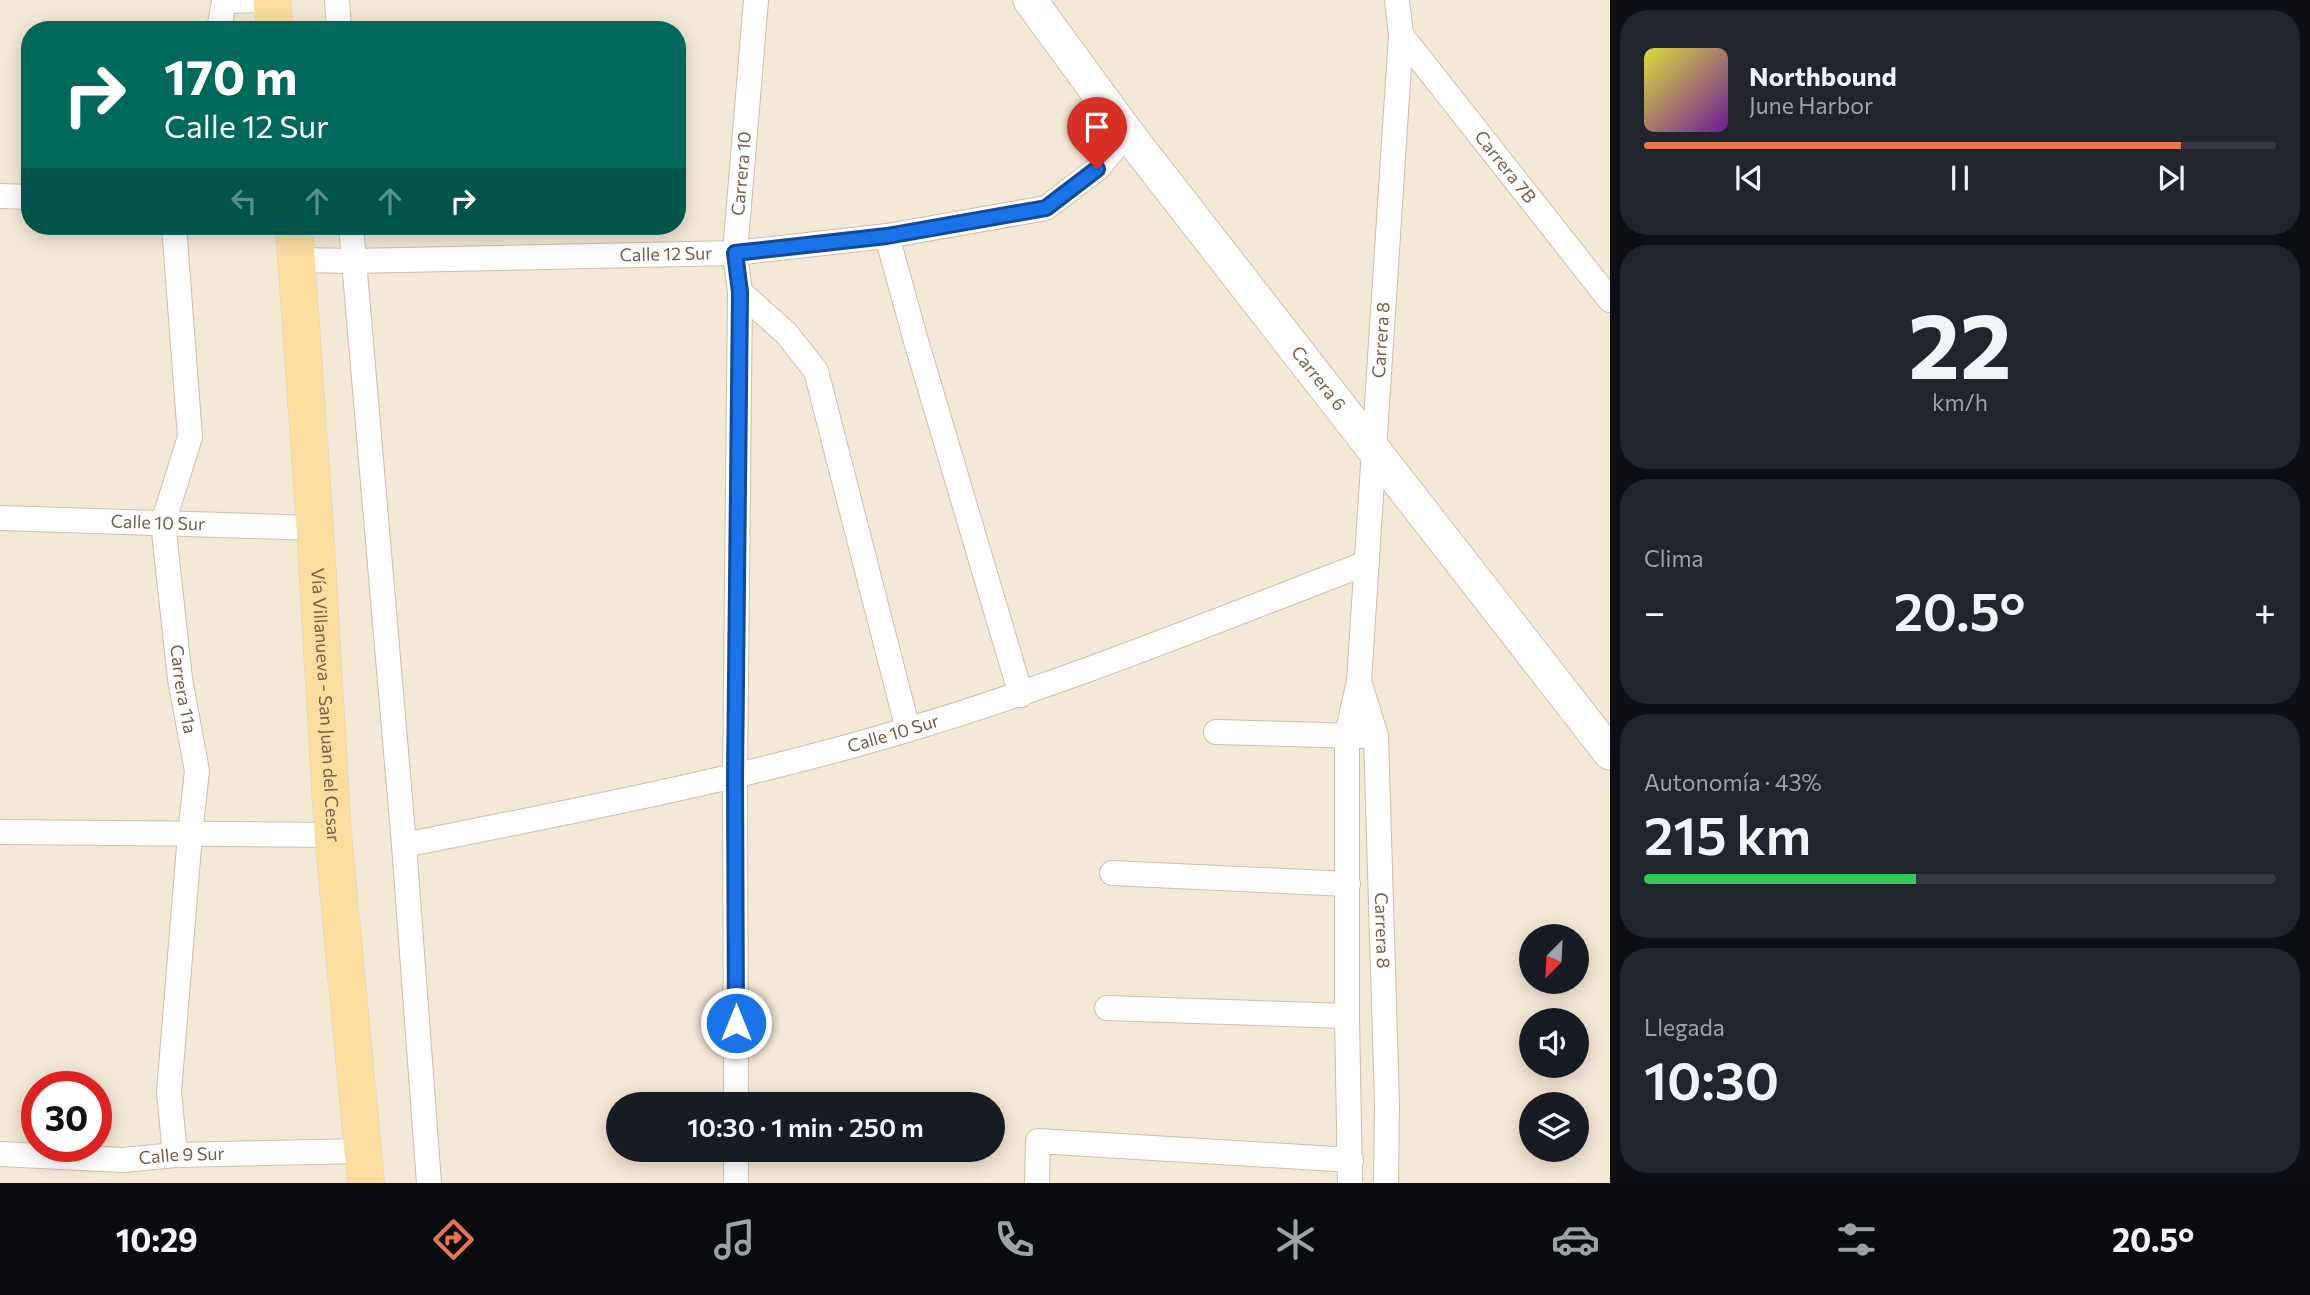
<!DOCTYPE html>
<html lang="es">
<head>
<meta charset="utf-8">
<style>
  body { margin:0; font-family:Commissioner,sans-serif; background:#20242c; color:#f1f3f6; height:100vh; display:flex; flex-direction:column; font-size:26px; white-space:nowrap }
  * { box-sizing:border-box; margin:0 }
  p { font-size:23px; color:#9ea1a6 }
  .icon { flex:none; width:38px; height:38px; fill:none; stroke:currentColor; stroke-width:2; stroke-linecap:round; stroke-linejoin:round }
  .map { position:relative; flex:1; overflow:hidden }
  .sheet { display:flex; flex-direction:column; gap:10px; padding:10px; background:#0d0f14; width:700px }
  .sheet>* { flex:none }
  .banner { position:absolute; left:21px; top:21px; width:665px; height:214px; border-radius:28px; box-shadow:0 4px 18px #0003; background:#00695c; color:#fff; overflow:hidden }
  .needle { width:46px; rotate:204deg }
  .buttons { position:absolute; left:1519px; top:924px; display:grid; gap:14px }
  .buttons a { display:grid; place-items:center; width:70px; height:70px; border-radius:50%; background:#171b24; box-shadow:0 4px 18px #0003; font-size:35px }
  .speed { position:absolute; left:21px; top:1071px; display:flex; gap:14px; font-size:35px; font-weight:700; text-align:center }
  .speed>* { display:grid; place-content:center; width:91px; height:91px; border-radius:50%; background:#171b24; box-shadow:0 4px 18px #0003; line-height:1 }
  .speed .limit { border:10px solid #d22; background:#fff; color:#111 }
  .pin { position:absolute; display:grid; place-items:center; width:60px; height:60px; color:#fff; margin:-72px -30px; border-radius:50% 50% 50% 0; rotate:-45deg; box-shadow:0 0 7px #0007 }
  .pin .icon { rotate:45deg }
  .me { position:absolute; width:77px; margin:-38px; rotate:0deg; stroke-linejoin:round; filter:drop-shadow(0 0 5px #0008) }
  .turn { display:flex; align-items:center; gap:24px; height:147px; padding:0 28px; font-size:32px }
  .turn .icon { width:91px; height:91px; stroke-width:2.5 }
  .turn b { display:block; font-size:49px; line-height:60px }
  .lanes { display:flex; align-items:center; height:66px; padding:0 28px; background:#0003; justify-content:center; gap:35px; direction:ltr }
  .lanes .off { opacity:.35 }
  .big { font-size:52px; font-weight:600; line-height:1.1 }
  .sheet .widget { flex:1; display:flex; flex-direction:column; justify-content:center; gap:10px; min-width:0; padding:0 24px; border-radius:28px; background:#20242c }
  .sheet .dial { align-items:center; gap:0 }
  .dial b { font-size:91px; line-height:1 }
  .song { display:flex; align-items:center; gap:21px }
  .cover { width:84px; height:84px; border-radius:10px; background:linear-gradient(135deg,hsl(60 70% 55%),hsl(280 70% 35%)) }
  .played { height:7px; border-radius:4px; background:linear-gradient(90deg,#e6764d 85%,#363941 85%) }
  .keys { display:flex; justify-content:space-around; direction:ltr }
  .heat { display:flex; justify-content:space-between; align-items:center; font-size:38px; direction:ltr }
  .charge { height:10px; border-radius:5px; background:linear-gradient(90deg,#34c759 43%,#363941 0) }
  .trip { position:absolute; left:606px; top:1092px; width:399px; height:70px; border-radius:35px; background:#171b24; box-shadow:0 4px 18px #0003; font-weight:600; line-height:70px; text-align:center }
  .dock { display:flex; height:112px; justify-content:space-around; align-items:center; background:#090b0e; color:#9ea1a6 }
  .dock .icon { width:49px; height:49px }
  .dock .selected { color:#e6764d }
  .dock b { font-size:32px; color:#f1f3f6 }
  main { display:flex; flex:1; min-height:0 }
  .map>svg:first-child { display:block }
  .residential { fill:#f4e8d6; fill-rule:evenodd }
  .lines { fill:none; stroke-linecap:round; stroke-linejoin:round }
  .street-casing { stroke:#cfbdad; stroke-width:26 }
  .secondary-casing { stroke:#d4c0ad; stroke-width:35 }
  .primary-casing { stroke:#d9d2cd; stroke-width:38 }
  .street { stroke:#fff; stroke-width:24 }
  .secondary { stroke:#fff; stroke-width:33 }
  .primary { stroke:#fbdda0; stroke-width:37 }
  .route-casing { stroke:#114b97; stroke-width:18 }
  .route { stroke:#1a73e8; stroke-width:12 }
  .labels { text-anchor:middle; stroke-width:5; stroke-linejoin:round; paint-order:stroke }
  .street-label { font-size:18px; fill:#775d4b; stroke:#fff9ee }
</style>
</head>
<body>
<main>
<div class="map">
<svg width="1610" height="1183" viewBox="0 0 1610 1183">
  <rect width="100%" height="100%" fill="#fcf5e7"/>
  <!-- residential -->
  <path class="residential" d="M0 0H1610V1183H0ZM30 30H677V226H30ZM1531 936H1577V982H1531ZM1531 1020H1577V1066H1531ZM37 1087H96V1146H37ZM618 1104H992V1150H618ZM1531 1104H1577V1150H1531Z"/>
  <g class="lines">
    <!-- street casing -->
    <g class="street-casing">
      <g id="street">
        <polyline points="337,0 339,30"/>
        <polyline points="219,30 224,1 262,0"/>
        <path id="s1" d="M1401 35 1610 300"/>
        <polyline points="0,196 30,197"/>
        <path id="s2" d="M174 226 190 437 163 523 180 679 197 771 190 834 169 1092 175 1155"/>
        <polyline points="351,226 404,845 429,1183"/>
        <polyline points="887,236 916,341 1021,695"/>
        <path id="s3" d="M297 260 353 261 735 253 887 236 1046 208 1097 169 1127 133"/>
        <polyline points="740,292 786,333 816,371 908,730"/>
        <path id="s4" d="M0 518 315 528"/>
        <path id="s5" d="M1359 681 1376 736 1387 1104 1386 1183"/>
        <polyline points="1216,732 1361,736"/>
        <polyline points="0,832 333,835"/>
        <path id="s6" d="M404 845C574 811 744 779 910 729 1065 683 1215 621 1367 563"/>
        <polyline points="1112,873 1348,884"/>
        <polyline points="1107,1008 1347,1016"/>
        <path id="s7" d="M736 1104 735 777 740 292 735 253 756 0"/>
        <polyline points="736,1150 736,1183"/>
        <path id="s8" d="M0 1154 123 1160 175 1155 362 1151"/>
        <polyline points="1037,1183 1038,1141 1351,1160"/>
        <path id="s9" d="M1350 1183 1347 1016V735L1359 681 1401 35 1397 0"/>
      </g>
    </g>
    <!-- secondary casing -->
    <g class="secondary-casing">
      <g id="secondary">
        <path id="s10" d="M1030 0 1127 133 1610 753"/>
      </g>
    </g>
    <!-- primary casing -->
    <g class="primary-casing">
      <g id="primary">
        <polyline points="272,0 275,30"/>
        <path id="s11" d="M294 226 315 528 333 835 366 1183"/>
      </g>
    </g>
    <!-- street -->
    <use href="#street" class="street"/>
    <!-- secondary -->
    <use href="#secondary" class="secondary"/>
    <!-- primary -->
    <use href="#primary" class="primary"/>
  </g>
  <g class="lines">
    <!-- route casing -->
    <g class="route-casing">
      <polyline id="route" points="736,1023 735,777 740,292 735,253 887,236 1046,208 1097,169"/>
    </g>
    <!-- route -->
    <use href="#route" class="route"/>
  </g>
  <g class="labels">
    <!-- street labels -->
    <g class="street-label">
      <text dy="6" stroke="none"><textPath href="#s1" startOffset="168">Carrera 7B</textPath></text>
      <text dy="6" stroke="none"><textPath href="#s7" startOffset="931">Carrera 10</textPath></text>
      <text dy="6" stroke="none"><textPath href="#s3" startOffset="369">Calle 12 Sur</textPath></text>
      <text dy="6" stroke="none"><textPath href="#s9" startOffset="845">Carrera 8</textPath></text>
      <text dy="6" stroke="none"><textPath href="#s10" startOffset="476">Carrera 6</textPath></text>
      <text dy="6" stroke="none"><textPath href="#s4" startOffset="158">Calle 10 Sur</textPath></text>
      <text dy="6" stroke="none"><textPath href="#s2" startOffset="469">Carrera 11a</textPath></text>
      <text dy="6" stroke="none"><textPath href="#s11" startOffset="480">Vía Villanueva - San Juan del Cesar</textPath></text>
      <text dy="6" stroke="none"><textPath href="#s6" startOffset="502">Calle 10 Sur</textPath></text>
      <text dy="6" stroke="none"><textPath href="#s5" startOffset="252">Carrera 8</textPath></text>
      <text dy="6" stroke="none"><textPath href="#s8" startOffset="182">Calle 9 Sur</textPath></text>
    </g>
  </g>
</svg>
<div class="buttons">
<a><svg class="needle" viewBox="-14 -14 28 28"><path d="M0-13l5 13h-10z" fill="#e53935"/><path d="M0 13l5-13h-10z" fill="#9ea1a6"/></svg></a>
<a><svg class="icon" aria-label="sound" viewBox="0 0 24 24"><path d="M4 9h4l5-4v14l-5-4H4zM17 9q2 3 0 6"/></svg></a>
<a><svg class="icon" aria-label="layers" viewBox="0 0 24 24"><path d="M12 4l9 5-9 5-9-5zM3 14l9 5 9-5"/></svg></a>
</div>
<div class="speed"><div class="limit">30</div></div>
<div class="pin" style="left:1097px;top:169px;background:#d93025"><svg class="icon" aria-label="arrive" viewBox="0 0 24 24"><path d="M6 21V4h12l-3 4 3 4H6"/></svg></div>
<svg class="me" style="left:736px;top:1023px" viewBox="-20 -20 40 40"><circle r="17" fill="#1a73e8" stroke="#fff" stroke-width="3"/><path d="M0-11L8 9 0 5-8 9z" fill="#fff"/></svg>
<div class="trip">10:30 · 1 min · 250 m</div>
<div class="banner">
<div class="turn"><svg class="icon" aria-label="right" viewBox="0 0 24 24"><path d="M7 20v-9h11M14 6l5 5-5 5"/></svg><div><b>170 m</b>Calle 12 Sur</div></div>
<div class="lanes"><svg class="icon off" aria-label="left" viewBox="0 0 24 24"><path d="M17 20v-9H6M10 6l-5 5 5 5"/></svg><svg class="icon off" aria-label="ahead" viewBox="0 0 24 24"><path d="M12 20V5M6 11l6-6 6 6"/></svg><svg class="icon off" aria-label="ahead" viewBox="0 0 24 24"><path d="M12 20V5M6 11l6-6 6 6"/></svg><svg class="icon" aria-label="right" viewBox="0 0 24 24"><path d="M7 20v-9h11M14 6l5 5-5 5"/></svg></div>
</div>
</div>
<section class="sheet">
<div class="widget">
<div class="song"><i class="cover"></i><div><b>Northbound</b><p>June Harbor</p></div></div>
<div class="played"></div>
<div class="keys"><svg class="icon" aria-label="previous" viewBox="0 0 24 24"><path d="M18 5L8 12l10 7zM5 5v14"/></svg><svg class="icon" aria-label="pause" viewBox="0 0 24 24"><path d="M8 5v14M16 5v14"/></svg><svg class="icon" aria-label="next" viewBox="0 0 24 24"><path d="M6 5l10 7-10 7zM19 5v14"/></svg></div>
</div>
<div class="widget dial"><b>22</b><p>km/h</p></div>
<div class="widget"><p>Clima</p>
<div class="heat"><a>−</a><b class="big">20.5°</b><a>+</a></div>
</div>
<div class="widget"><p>Autonomía · 43%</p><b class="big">215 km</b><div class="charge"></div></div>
<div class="widget"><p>Llegada</p><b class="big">10:30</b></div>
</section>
</main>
<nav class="dock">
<b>10:29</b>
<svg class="icon selected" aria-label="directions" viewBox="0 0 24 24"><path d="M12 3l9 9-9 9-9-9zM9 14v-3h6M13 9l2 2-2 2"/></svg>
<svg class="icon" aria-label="music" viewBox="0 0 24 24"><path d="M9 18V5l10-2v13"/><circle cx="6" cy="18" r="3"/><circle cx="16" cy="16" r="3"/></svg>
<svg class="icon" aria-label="phone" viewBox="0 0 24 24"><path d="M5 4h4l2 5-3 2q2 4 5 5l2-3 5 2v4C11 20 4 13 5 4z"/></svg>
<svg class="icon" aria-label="climate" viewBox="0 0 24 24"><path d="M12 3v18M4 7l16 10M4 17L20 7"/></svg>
<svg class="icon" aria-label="car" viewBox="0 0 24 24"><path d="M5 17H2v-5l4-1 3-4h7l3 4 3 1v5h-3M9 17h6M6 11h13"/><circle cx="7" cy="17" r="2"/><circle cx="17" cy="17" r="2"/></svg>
<svg class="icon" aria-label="filters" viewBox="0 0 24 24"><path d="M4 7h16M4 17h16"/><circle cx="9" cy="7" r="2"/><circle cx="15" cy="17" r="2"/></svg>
<b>20.5°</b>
</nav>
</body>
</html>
